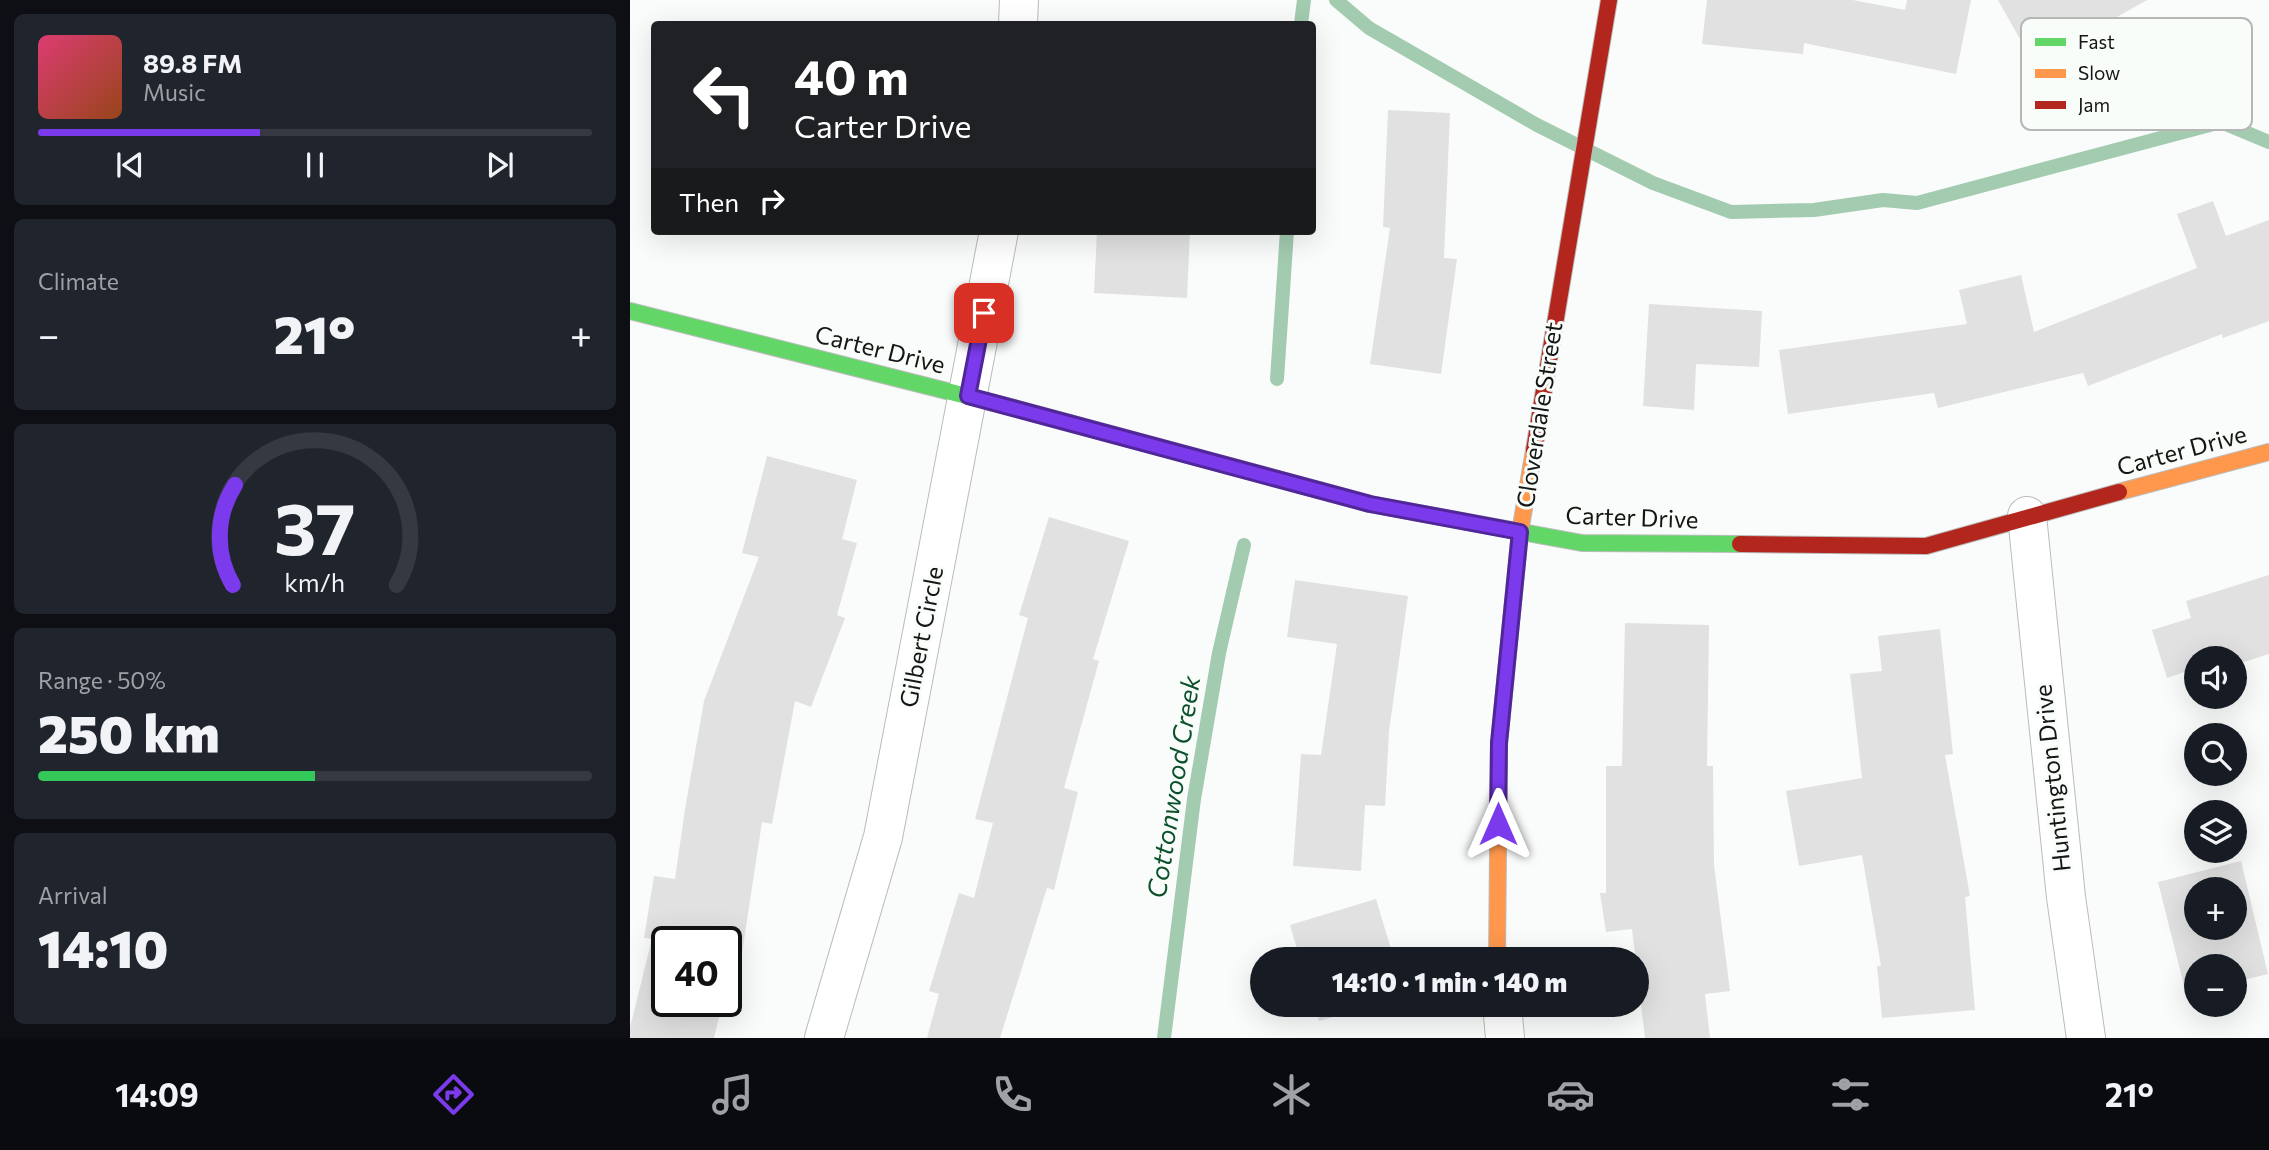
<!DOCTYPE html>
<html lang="en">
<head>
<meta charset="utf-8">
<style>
  body { margin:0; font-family:Commissioner,sans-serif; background:#20242c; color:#f1f3f6; height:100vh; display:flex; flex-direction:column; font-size:26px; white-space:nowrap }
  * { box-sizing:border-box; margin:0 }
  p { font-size:23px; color:#9ea1a6 }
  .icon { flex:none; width:38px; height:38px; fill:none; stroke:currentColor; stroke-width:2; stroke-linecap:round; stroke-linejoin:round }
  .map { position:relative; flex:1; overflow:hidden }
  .details { display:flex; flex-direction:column; gap:14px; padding:14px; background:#0d0f14; width:630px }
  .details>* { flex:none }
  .banner { position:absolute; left:21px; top:21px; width:665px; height:214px; border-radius:7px; box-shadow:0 7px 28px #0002; background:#202124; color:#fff; overflow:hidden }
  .tools { position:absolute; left:1554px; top:646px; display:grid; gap:14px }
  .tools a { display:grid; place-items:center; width:63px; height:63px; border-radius:50%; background:#171b24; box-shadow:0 7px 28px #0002; font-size:35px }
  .speed { position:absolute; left:21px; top:926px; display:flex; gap:14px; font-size:35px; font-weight:700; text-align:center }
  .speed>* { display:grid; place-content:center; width:91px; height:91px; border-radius:50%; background:#171b24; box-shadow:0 7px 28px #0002; line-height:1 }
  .speed .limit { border:4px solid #111; border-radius:10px; background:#fff; color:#111 }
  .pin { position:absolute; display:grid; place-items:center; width:60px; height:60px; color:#fff; margin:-30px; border-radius:14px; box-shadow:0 4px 10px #0006 }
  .me { position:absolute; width:77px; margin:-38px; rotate:0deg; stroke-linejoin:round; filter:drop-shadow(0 0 5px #0008) }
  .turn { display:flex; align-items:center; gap:24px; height:147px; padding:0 28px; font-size:32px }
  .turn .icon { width:91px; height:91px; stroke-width:2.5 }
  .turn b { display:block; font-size:49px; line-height:60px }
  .then { display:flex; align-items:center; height:66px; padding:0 28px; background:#0003; gap:14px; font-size:26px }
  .big { font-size:52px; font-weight:800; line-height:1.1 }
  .details .tile { flex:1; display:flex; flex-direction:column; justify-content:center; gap:10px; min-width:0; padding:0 24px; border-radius:10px; background:#20242c }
  .details .dial { align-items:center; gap:0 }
  .dial svg { height:182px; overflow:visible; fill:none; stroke:#363941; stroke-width:7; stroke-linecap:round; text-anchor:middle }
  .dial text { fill:#f1f3f6; stroke:none }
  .song { display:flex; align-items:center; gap:21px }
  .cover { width:84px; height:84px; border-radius:10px; background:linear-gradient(135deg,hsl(340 70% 55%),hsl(20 70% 35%)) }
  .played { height:7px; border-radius:4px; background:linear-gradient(90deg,#7c3aed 40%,#363941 40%) }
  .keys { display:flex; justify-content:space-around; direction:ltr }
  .heat { display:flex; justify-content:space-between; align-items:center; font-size:38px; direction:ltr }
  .charge { height:10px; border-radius:5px; background:linear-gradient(90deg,#34c759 50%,#363941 0) }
  .trip { position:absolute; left:620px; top:947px; width:399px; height:70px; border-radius:35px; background:#171b24; box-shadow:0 7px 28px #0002; font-weight:800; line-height:70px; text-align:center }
  .tabs { display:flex; height:112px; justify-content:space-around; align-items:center; background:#090b0e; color:#9ea1a6 }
  .tabs .icon { width:49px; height:49px }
  .tabs .on { color:#7c3aed }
  .tabs b { font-size:32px; color:#f1f3f6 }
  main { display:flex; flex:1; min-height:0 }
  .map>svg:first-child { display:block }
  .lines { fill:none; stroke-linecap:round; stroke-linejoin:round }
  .stream { stroke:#a2cbaf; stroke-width:14 }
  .building { fill:#e0e1e0; fill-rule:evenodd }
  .street-casing { stroke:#babcbb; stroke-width:40 }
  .fast-casing { stroke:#babcbb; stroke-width:18 }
  .slow-casing { stroke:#babcbb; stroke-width:18 }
  .jam-casing { stroke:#babcbb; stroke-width:18 }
  .street { stroke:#fefffe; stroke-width:38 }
  .fast { stroke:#63d668; stroke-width:16 }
  .slow { stroke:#ff974d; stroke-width:16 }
  .jam { stroke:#b3261e; stroke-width:16 }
  .route-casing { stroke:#51269a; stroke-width:18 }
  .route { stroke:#7c3aed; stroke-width:12 }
  .labels { text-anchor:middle; stroke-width:6; stroke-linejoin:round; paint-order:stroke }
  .street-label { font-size:24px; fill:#141514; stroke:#f9fdfa }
  .water-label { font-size:26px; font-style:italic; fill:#0c512c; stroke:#f9fdfa }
  .key { fill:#f9fdfa; stroke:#b4b7b5; stroke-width:2 }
  .key-label { font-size:19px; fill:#141514 }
</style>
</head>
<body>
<main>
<section class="details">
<div class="tile">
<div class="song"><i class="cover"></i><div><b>89.8 FM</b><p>Music</p></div></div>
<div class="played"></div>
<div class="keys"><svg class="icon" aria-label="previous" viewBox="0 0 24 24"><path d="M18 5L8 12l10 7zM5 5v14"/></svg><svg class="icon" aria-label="pause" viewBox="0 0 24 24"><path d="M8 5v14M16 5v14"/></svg><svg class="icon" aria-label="next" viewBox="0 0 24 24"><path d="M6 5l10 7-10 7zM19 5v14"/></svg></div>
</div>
<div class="tile"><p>Climate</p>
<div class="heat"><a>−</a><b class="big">21°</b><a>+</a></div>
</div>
<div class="tile dial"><svg viewBox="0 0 100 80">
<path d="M14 69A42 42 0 1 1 86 69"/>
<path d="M14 69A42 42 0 0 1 15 25" stroke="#7c3aed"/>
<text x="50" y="56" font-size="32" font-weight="700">37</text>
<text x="50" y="72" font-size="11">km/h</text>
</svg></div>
<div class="tile"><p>Range · 50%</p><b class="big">250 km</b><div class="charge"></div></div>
<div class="tile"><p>Arrival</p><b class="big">14:10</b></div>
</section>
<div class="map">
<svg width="1639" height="1038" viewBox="0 0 1639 1038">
  <rect width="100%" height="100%" fill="#fafcfb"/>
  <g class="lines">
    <!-- stream -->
    <g class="stream">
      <polyline points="706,0 739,28 907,125 1023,183 1101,212 1184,210 1253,200 1287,203 1591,122 1639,142"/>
      <polyline points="671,24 674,0"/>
      <polyline points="647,379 657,231"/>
      <polyline points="534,1038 564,799 589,653 614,545"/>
    </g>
  </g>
  <!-- building -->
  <g class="building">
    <polygon points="1077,0 1223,0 1275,10 1277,0 1341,0 1326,74 1174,43 1173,54 1072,44"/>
    <polygon points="1368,0 1517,0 1404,64"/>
    <polygon points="758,110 820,113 814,258 827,259 811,374 740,364 760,228 753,227"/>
    <polygon points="1583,201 1596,236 1639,220 1639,321 1593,338 1592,334 1458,386 1453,373 1308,408 1304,393 1158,414 1149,350 1337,324 1329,290 1391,275 1404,332 1567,268 1547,214"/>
    <polygon points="467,231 560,231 557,298 464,293"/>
    <polygon points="1019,304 1132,311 1129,367 1066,364 1064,410 1013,406"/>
    <polygon points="137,456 227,480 212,539 227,543 207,615 215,618 181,707 165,701 142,824 132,822 112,953 106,952 96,989 96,942 37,942 37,1001 93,1001 84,1038 0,1038 0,1027 22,939 14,938 24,876 45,879 55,809 74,701 129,557 112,553"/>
    <polygon points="419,517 499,541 463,659 469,661 434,788 448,792 424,890 417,888 370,1038 297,1038 309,994 299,991 329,893 344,898 363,823 345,819 398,618 389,615"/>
    <polygon points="1639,575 1639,654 1605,665 1605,656 1566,658 1566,668 1537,678 1522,630 1561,618 1556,601"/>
    <polygon points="665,580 778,596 759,731 755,806 735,805 731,871 663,866 671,754 691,755 707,644 657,637"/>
    <polygon points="995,623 1079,625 1077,766 1083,766 1084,865 1100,991 1075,994 1080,1038 1015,1038 1002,929 976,932 970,893 976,893 976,766 992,766"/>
    <polygon points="1310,629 1323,754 1315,755 1340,896 1335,897 1345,1010 1252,1018 1247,966 1251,966 1232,855 1169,866 1156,791 1232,778 1220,674 1252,671 1248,636"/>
    <path d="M1611 861 1638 974 1605 982V966H1566V991L1556 994 1528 882ZM1566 889H1605V928H1566Z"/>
    <polygon points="746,899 764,959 670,959 660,925"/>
    <polygon points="684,1004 737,1004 737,1007 689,1021"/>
  </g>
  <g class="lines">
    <!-- street casing -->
    <g class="street-casing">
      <g id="street">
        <polyline points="388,24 389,0"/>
        <polyline points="1397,516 1436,897 1456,1038"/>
        <polyline points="872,1004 875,1038"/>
        <polyline points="194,1038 253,837 369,231"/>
      </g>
    </g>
    <!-- fast casing -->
    <g class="fast-casing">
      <g id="fast">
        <polyline points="0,311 384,408"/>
        <polyline points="689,490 740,504 952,543 1110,544"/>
      </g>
    </g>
    <!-- slow casing -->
    <g class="slow-casing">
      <g id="slow">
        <polyline points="384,408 689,490"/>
        <polyline points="1489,492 1639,452"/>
        <polyline points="867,959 869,743 890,532 904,450"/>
      </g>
    </g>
    <!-- jam casing -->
    <g class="jam-casing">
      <g id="jam">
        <polyline points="904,450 979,0"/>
        <polyline points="1110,544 1296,546 1489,492"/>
      </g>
    </g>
    <!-- street -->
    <use href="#street" class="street"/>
    <!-- fast -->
    <use href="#fast" class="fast"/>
    <!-- slow -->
    <use href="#slow" class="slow"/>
    <!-- jam -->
    <use href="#jam" class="jam"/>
  </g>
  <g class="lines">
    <!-- route casing -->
    <g class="route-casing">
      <polyline id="route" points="354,313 338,396 740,504 890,532 869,743 868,824"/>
    </g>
    <!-- route -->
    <use href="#route" class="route"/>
  </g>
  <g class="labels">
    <!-- street labels -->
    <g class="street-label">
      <text transform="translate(250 350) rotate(14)" y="8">Carter Drive</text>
      <text transform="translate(910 415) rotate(-81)" y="8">Cloverdale Street</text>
      <text transform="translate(1552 451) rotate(-15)" y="8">Carter Drive</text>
      <text transform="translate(1002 518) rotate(2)" y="8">Carter Drive</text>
      <text transform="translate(292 637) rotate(-79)" y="8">Gilbert Circle</text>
      <text transform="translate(1423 778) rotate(-96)" y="8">Huntington Drive</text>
    </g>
    <!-- water labels -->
    <g class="water-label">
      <text transform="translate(544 787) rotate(-81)" y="9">Cottonwood Creek</text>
    </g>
  </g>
  <!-- legend -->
  <rect x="1391" y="18" width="231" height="112" rx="10" class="key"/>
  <rect x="1405" y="38" width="31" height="8" fill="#63d668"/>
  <rect x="1405" y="69" width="31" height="9" fill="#ff974d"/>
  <rect x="1405" y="101" width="31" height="8" fill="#b3261e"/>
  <g class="key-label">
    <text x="1448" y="49">Fast</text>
    <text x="1448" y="80">Slow</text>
    <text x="1448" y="112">Jam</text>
  </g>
</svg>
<div class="tools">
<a><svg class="icon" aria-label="sound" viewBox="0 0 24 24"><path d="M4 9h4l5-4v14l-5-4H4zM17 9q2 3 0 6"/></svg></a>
<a><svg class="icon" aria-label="search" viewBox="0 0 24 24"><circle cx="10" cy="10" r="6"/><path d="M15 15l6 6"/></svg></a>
<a><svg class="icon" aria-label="layers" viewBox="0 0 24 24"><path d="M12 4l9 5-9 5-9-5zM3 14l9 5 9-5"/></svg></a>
<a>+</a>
<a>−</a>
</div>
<div class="speed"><div class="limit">40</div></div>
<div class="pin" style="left:354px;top:313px;background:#d93025"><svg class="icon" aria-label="arrive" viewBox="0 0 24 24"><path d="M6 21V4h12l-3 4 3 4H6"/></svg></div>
<svg class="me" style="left:868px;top:824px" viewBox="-20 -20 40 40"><path d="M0-17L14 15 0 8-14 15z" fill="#7c3aed" stroke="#fff" stroke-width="4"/></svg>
<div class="trip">14:10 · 1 min · 140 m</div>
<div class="banner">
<div class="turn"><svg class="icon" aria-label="left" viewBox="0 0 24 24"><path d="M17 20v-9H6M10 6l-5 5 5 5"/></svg><div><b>40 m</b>Carter Drive</div></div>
<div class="then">Then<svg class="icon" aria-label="right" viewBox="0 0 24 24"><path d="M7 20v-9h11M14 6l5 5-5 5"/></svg></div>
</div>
</div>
</main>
<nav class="tabs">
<b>14:09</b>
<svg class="icon on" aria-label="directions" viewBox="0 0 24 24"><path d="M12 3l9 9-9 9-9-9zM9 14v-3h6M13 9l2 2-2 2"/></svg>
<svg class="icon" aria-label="music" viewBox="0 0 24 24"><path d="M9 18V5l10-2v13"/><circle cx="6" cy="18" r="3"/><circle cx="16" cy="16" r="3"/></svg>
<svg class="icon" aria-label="phone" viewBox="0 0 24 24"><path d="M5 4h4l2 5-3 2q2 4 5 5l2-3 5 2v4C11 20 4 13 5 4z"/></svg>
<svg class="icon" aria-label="climate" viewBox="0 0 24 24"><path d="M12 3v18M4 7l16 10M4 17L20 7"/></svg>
<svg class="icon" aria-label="car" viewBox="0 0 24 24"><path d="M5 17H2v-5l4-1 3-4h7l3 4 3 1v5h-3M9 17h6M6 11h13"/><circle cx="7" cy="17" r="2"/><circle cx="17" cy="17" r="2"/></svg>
<svg class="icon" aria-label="filters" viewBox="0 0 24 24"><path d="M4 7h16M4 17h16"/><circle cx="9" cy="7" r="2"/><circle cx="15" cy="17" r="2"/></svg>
<b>21°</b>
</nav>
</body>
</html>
